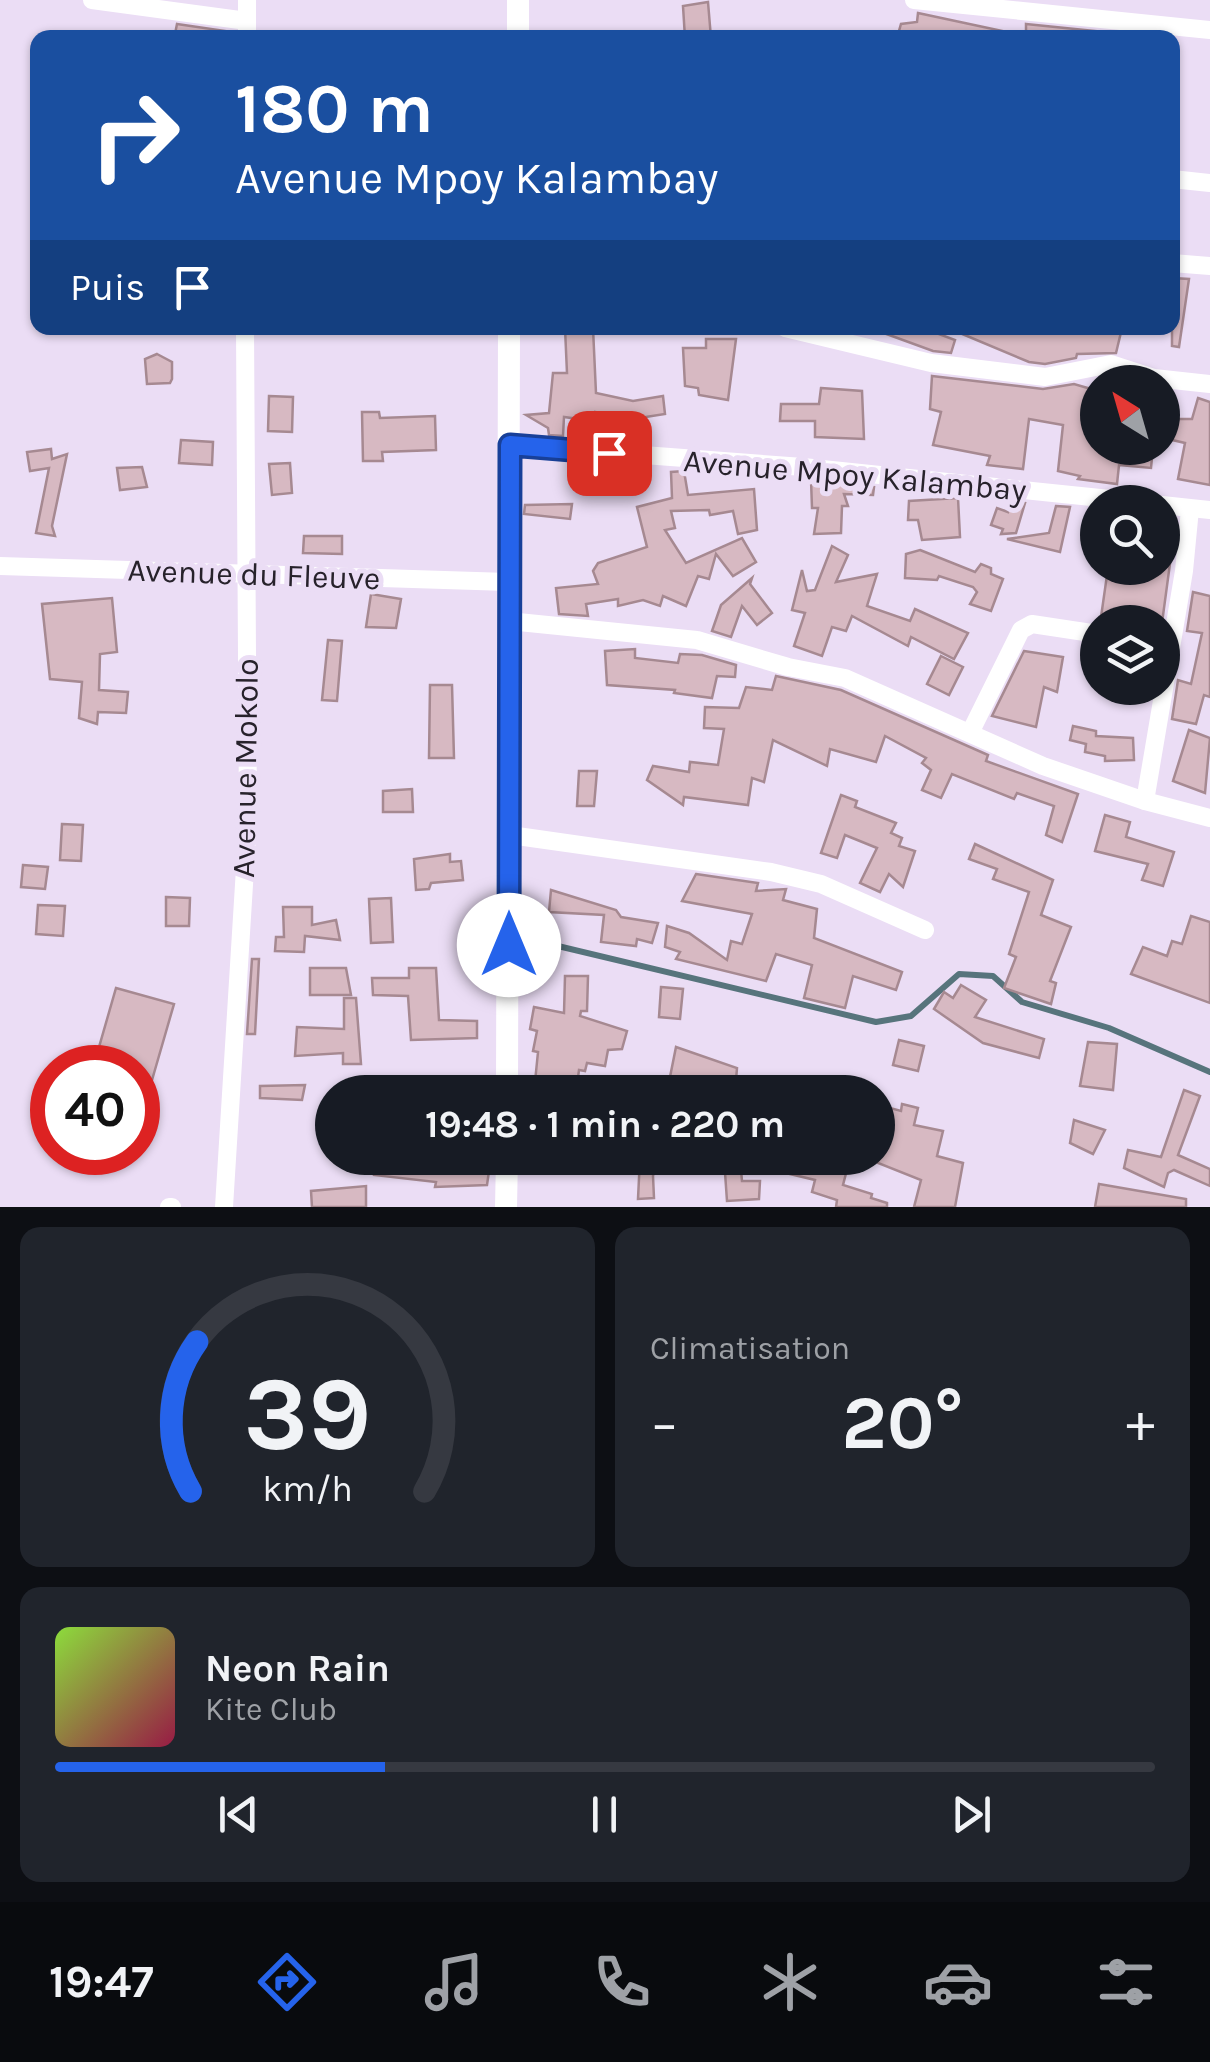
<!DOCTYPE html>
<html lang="fr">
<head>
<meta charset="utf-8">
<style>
  body { margin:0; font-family:Karla,sans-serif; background:#20242c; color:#f1f3f6; height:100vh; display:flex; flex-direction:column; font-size:38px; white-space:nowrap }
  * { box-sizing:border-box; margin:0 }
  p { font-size:32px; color:#9ea1a6 }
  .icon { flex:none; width:55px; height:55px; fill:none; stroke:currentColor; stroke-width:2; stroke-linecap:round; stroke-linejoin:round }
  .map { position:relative; height:1207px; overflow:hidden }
  .sheet { display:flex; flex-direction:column; gap:20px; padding:20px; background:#0d0f14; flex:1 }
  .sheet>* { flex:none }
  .banner { position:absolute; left:30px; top:30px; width:1150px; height:305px; border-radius:20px; box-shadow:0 2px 8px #0004; background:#1a4fa0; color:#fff; overflow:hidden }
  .needle { width:65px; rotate:323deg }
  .tools { position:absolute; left:1080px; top:365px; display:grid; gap:20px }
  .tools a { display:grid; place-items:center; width:100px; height:100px; border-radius:50%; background:#171b24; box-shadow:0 2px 8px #0004; font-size:50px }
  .speed { position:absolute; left:30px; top:1045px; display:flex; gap:20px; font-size:50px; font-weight:700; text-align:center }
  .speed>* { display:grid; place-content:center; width:130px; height:130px; border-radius:50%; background:#171b24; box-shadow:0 2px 8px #0004; line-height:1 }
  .speed .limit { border:15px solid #d22; background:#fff; color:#111 }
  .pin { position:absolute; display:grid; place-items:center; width:85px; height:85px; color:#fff; margin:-42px; border-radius:20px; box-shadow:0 5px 15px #0006 }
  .me { position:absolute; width:110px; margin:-55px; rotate:0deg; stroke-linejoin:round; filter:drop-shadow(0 0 8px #0008) }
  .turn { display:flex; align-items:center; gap:35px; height:210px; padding:0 40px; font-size:45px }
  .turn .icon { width:130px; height:130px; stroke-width:2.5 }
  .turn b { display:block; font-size:70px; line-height:85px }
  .then { display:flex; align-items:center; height:95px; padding:0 40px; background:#0003; gap:20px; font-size:38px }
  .big { font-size:75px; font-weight:700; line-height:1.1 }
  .sheet .tile { flex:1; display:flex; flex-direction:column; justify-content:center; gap:15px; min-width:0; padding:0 35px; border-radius:20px; background:#20242c }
  .sheet .dial { align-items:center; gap:0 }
  .dial svg { height:260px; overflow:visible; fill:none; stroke:#363941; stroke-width:7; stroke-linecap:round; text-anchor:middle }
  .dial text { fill:#f1f3f6; stroke:none }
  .song { display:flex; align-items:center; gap:30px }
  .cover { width:120px; height:120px; border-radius:15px; background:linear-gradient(135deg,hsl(90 70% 55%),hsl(340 70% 35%)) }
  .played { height:10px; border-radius:5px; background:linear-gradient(90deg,#2563eb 30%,#363941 30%) }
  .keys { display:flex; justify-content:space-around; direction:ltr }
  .heat { display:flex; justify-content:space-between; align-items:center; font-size:55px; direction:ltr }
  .sheet .tiles { flex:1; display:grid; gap:20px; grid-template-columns:1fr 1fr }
  .tile:last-child { grid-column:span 2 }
  .trip { position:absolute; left:315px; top:1075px; width:580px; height:100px; border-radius:50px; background:#171b24; box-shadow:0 2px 8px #0004; font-weight:700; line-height:100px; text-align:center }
  .menu { display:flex; height:160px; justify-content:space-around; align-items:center; background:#090b0e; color:#9ea1a6 }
  .menu .icon { width:70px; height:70px }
  .menu .on { color:#2563eb }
  .menu b { font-size:45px; color:#f1f3f6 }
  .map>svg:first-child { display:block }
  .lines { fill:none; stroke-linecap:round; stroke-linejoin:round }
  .stream { stroke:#57747c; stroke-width:6 }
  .building { fill:#d7b9c2; stroke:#a68991; stroke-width:2.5 }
  .minor { stroke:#fff; stroke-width:18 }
  .tertiary { stroke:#fff; stroke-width:22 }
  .route-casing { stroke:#184099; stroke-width:25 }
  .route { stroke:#2563eb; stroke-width:18 }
  .labels { text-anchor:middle; stroke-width:10; stroke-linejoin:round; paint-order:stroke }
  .street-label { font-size:32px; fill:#27222b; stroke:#ebddf5 }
</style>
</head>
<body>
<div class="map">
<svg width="1210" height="1207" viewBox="0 0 1210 1207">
  <rect width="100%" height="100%" fill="#ebddf5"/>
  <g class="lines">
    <!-- stream -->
    <polyline class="stream" points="537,941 876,1022 911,1016 959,974 993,976 1022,1002 1109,1028 1210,1072"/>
  </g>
  <!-- building -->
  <g class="building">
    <polygon points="708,2 711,38 685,38 683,6"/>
    <polygon points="918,13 1007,32 1007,38 897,38 901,24 917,22"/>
    <polygon points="177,24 232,32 231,38 175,34"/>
    <polygon points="1026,24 1104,32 1110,38 1026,38"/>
    <polygon points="1172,278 1189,279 1179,347 1172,346"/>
    <polygon points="565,328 593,328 596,393 633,401 663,396 665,414 633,419 595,412 593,421 564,417 563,436 549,435 548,428 526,415 549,413 553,373 567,373"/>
    <polygon points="870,328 923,328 955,340 951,353 933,351"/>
    <polygon points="948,328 1096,332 1096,328 1122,328 1116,353 1077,354 1076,358 1045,364 1029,362"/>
    <polygon points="706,339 736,339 728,400 699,395 698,388 685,386 683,348 706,348"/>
    <polygon points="157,354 172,362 172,379 170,383 147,384 145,359"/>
    <polygon points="932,376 1043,389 1074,384 1098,391 1098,448 1153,448 1151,468 1119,465 1117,484 1078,479 1080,476 1058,471 1063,425 1029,419 1023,469 987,465 990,456 933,445 941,412 930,409"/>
    <polygon points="821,388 862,391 864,439 815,437 815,421 780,421 781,404 819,404"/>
    <polygon points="269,396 293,397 292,432 268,431"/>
    <polygon points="1198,398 1210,402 1210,485 1178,479 1185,443 1168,439 1174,419 1192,419"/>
    <polygon points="362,412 379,412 380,418 435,416 436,450 382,452 383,461 363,461"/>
    <polygon points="181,440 213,442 212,465 179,463"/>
    <polygon points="51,449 52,459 67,454 52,526 55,536 36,533 49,468 30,471 27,452"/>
    <polygon points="290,463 292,493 272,495 269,464"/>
    <polygon points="142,467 147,487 120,490 117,468"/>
    <polygon points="684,471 688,495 754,489 757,530 738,534 733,511 710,515 709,510 671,511 675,528 665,530 686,563 742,538 756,562 733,576 716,554 709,579 698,576 686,606 663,596 660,606 643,600 618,606 618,599 586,604 588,616 559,614 556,588 598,584 593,571 598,563 647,547 637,507 672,498 671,472"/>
    <polygon points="811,480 874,487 873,495 844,494 848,506 842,506 841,533 814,534 818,508 812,508"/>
    <polygon points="958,498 960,537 922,540 918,520 908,520 909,501"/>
    <polygon points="1011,501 1025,503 1016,533 1001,534 1003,529 991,525 997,508 1008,512"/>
    <polygon points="572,504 570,519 524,514 525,505"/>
    <polygon points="1056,506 1070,507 1060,552 1007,539 1049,533"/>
    <polygon points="1172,519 1176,519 1162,623 1117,622 1101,617 1108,568 1142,568 1160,573"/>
    <polygon points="304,536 342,536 342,554 303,553"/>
    <polygon points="832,546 848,555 836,582 877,574 867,606 910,621 915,609 968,633 954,659 911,637 908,646 852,616 846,631 832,627 822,656 794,646 805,613 792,610 802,570 807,591 815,590"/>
    <polygon points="920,550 975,572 981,564 991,568 991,574 1003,579 991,611 970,604 977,592 973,587 939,576 937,580 905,578 906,554"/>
    <polygon points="752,578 750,584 772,613 757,625 742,606 731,637 712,631 721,605"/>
    <polygon points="1193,592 1210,596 1210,697 1204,695 1196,724 1172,719 1178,680 1191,684 1202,633 1187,631"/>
    <polygon points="371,594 401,599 396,628 366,627"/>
    <polygon points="112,598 117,652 100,654 99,690 128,692 126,713 98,712 97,724 79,718 82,682 50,679 42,604"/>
    <polygon points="328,640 342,641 337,701 322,700"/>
    <polygon points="635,649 635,658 678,663 680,654 702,655 736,665 735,677 717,676 712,698 674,693 675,690 607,685 605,651"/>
    <polygon points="1024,651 1063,657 1057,692 1044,687 1036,727 992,716"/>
    <polygon points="941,656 963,667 949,695 927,684"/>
    <polygon points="776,676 841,690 988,755 986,761 1078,794 1062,842 1046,835 1054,806 1017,793 1014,799 952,774 941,798 922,790 931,770 922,763 926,758 885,736 876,762 830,749 827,766 773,740 764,782 752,778 748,805 684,797 683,805 647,780 653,766 689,772 690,762 718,765 724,729 704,728 705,707 739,708 746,687 772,690"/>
    <polygon points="430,685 452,685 454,758 429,758"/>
    <polygon points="1073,726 1096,731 1096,736 1133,738 1134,760 1105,761 1105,756 1085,752 1086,744 1070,740"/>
    <polygon points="1189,730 1210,738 1205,793 1173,781"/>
    <polygon points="579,771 597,771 594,806 577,806"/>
    <polygon points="412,789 413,812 383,812 383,791"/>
    <polygon points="841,795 857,801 855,807 896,823 891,833 902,838 899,846 915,851 903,887 889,874 880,892 860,883 877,848 845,835 837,858 821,853"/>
    <polygon points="1105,815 1130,822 1126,837 1174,852 1163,886 1142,880 1148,864 1095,851"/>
    <polygon points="62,824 83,825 81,861 60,860"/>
    <polygon points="975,844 1053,880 1041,915 1071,927 1050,981 1056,983 1051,1004 1004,988 1016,957 1009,954 1029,892 993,879 997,869 969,859"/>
    <polygon points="450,854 450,862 461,861 463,880 431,883 429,889 416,890 414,859"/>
    <polygon points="23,865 48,867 45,889 21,887"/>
    <polygon points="696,874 758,883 756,891 786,889 783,900 817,909 814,938 902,972 896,990 853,976 845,1008 804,998 812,965 776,954 766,981 676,959 680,952 665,947 667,926 689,933 727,960 731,941 742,944 752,914 682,901"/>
    <polygon points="551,890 616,910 621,917 658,923 652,943 637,939 636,946 601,942 604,915 549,912"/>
    <polygon points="166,897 190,898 189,926 166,926"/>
    <polygon points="391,898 393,942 371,943 369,899"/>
    <polygon points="38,905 65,906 63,936 36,934"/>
    <polygon points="283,907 312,907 312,925 336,920 340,940 305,936 304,952 275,951 276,937 284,937"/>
    <polygon points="1191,916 1210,922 1210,1003 1131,974 1143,947 1167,956 1172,941 1182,944"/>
    <polygon points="252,959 259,959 255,1034 247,1034"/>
    <polygon points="310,968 346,968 351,995 310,995"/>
    <polygon points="409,968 436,968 439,1020 477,1021 477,1038 411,1040 408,996 373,995 372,978 409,978"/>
    <polygon points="565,976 588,976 587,1011 581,1011 580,1016 627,1031 622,1049 608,1050 605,1066 587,1063 585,1071 579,1070 576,1092 534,1092 538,1052 533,1051 537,1031 530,1029 534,1007 564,1013"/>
    <polygon points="961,985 986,1000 975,1017 1044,1039 1039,1058 983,1043 934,1009 944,992 953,998"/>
    <polygon points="661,987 683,989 680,1019 659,1017"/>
    <polygon points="116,988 174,1004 150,1087 138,1083 138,1068 93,1068"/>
    <polygon points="344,998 356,998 361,1064 343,1064 343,1053 295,1056 297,1027 344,1029"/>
    <polygon points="899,1040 924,1046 918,1071 893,1065"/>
    <polygon points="1088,1042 1117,1044 1113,1090 1080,1086"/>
    <polygon points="676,1047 737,1068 735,1092 667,1092"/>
    <polygon points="305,1085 302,1100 260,1098 260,1086"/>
    <polygon points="1184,1090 1200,1096 1178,1155 1210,1169 1210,1186 1174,1170 1168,1173 1164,1187 1124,1168 1128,1150 1161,1157"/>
    <polygon points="902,1104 918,1108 914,1125 943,1131 937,1156 963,1163 955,1207 914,1207 921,1180 878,1163 883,1106 901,1111"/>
    <polygon points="1074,1120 1105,1130 1093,1154 1070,1143"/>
    <polygon points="375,1158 459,1158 460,1166 490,1164 487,1185 435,1187 436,1182 374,1175"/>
    <polygon points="640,1158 658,1158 653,1176 654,1198 638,1199"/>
    <polygon points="724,1158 740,1158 742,1181 760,1181 759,1199 727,1201"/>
    <polygon points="832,1158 850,1158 843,1185 872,1194 871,1198 887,1203 887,1207 836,1207 837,1200 812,1192 815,1180 790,1174 793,1159 831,1162"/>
    <polygon points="1099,1184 1186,1199 1186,1207 1095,1207"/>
    <polygon points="366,1186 366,1207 312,1207 311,1191"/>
  </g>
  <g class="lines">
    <!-- minor -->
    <g class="minor">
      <polyline points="92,0 247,21"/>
      <polyline points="914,0 1210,30"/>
      <polyline points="247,38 247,0"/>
      <polyline points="1172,179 1210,183"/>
      <polyline points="1172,263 1210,266"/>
      <polyline points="785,328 931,363 1045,377 1111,364 1154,378 1210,384"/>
      <polyline points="510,445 803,467 1139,502"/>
      <polyline points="1162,505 1210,510"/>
      <polyline points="0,566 508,582"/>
      <polyline points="508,621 697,640 788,667 845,678 1043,766 1145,801 1210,818"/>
      <polyline points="970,733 1021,630 1032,624 1098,634"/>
      <polyline points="1145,801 1184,571 1190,509"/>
      <polyline points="510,835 771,872 821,884 925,930"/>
      <polyline points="169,1207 172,1207"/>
      <polyline points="224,1207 248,820 245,328"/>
    </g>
    <!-- tertiary -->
    <g class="tertiary">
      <polyline points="518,38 518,0"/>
      <polyline points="507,1092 509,328"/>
      <polyline points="506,1207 507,1158"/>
    </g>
  </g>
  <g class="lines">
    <!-- route casing -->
    <g class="route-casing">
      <polyline id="route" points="509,945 510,445 609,453"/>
    </g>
    <!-- route -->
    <use href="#route" class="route"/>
  </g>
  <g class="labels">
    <!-- street labels -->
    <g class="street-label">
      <text transform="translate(855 475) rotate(5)" y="11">Avenue Mpoy Kalambay</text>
      <text transform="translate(254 574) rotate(2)" y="11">Avenue du Fleuve</text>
      <text transform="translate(245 768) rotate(-89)" y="11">Avenue Mokolo</text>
    </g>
  </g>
</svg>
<div class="tools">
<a><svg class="needle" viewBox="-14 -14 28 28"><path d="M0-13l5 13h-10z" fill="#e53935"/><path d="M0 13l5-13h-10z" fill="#9ea1a6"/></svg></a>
<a><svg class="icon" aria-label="search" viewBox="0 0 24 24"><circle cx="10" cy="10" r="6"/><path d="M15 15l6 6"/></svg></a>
<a><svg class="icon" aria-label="layers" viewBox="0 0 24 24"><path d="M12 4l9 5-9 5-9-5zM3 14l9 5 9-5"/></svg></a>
</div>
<div class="speed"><div class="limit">40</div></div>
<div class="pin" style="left:609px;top:453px;background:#d93025"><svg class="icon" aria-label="arrive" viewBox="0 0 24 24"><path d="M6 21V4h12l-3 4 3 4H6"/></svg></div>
<svg class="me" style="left:509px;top:945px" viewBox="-20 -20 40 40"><circle r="19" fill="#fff"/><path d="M0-13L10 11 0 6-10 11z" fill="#2563eb"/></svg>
<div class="trip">19:48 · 1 min · 220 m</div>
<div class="banner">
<div class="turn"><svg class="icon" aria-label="right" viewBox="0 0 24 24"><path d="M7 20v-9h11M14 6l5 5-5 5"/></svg><div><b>180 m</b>Avenue Mpoy Kalambay</div></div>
<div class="then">Puis<svg class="icon" aria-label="arrive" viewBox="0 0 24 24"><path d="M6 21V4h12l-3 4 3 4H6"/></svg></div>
</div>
</div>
<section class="sheet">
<div class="tiles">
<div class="tile dial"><svg viewBox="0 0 100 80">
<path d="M14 69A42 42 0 1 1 86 69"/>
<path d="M14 69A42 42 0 0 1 16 23" stroke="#2563eb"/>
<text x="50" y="56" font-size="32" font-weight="700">39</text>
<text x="50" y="72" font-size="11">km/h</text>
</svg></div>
<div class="tile"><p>Climatisation</p>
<div class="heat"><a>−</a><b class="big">20°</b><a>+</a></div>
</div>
<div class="tile">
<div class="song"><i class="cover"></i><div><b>Neon Rain</b><p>Kite Club</p></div></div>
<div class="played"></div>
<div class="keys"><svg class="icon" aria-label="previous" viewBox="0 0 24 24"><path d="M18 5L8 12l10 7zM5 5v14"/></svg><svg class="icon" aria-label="pause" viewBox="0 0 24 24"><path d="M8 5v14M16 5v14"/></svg><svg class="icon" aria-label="next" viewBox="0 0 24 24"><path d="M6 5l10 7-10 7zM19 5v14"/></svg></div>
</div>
</div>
</section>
<nav class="menu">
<b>19:47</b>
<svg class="icon on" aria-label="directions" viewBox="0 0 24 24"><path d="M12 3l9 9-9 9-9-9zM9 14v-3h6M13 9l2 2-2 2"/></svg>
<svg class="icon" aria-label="music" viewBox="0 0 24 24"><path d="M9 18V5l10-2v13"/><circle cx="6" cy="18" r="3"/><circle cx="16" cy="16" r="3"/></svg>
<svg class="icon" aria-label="phone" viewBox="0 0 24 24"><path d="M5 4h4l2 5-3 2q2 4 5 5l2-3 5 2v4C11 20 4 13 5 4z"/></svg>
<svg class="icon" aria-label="climate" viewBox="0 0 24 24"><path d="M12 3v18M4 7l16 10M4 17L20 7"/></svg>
<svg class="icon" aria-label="car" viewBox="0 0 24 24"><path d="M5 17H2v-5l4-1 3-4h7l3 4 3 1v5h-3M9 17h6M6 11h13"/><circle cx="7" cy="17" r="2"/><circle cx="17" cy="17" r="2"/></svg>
<svg class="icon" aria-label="filters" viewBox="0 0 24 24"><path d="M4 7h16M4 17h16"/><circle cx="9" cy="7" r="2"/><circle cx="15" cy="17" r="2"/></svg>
</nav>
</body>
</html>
